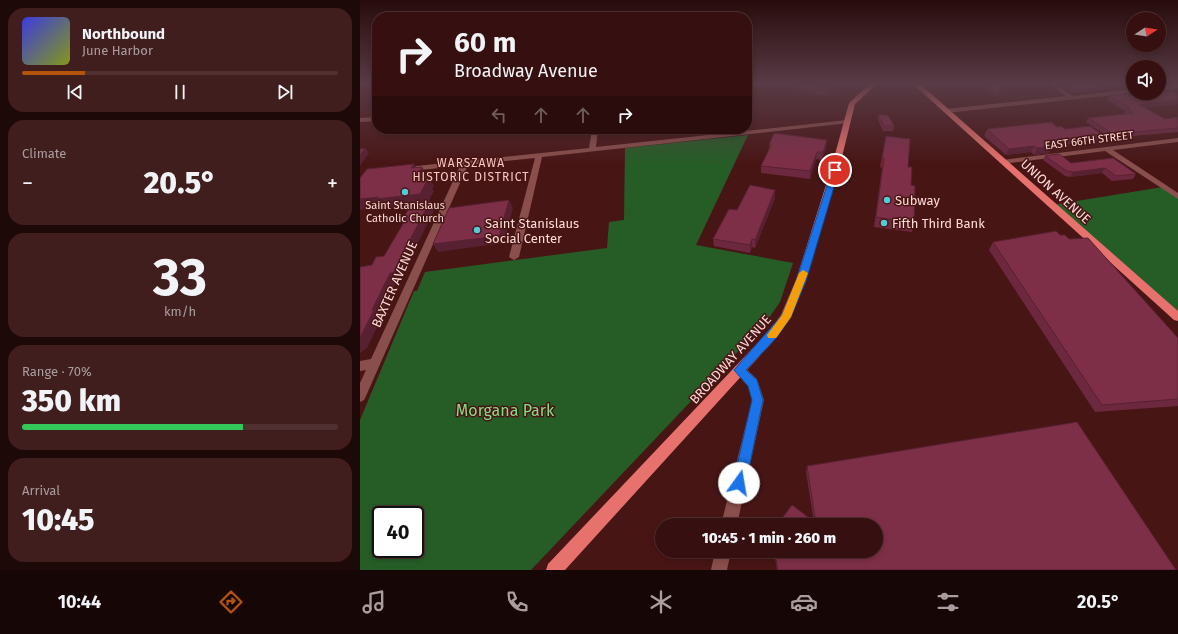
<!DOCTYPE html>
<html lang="en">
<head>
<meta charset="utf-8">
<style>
  body { margin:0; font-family:"Fira Sans",sans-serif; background:#411e1e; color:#f1f3f6; height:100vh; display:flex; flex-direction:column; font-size:15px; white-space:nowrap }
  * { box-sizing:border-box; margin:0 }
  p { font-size:13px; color:#aa9d9f }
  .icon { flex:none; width:22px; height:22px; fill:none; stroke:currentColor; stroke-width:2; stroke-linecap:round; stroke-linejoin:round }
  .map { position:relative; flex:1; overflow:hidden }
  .sheet { display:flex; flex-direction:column; gap:8px; padding:8px; background:#1e0909; width:360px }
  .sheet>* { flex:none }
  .guide { position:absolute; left:12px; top:12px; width:380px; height:122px; border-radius:16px; box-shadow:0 2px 6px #0003,0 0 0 1px #503030; background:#361010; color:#f1f3f6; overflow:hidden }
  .needle { width:26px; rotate:78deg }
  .fabs { position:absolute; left:766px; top:12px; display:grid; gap:8px }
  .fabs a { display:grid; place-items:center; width:40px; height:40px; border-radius:50%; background:#361010; box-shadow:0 2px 6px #0003,0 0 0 1px #503030; font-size:20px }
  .speed { position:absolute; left:12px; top:506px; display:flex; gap:8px; font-size:20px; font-weight:700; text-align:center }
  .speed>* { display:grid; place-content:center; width:52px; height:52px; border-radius:50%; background:#361010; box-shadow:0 2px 6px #0003,0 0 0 1px #503030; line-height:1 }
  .speed .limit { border:2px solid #111; border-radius:6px; background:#fff; color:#111 }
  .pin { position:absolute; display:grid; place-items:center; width:34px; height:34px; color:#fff; margin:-17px; border:2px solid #fff; border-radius:50%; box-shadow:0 1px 4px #0007 }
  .me { position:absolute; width:44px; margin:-22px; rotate:13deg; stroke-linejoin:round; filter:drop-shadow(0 0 3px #0008) }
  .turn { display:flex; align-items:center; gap:14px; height:84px; padding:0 16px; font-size:18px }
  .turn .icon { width:52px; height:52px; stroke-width:2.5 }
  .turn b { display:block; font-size:28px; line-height:34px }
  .lanes { display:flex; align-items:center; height:38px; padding:0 16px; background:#0003; justify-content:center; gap:20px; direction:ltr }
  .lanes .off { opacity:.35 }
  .big { font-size:30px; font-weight:800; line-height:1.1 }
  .sheet .widget { flex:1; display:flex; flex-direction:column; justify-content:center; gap:6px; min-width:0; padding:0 14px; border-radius:16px; background:#411e1e }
  .sheet .dial { align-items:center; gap:0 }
  .dial b { font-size:52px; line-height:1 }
  .song { display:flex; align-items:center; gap:12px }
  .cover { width:48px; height:48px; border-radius:6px; background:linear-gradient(135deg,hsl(240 70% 55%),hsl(70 70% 35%)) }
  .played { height:4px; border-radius:2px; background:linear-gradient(90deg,#b45309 20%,#503030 20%) }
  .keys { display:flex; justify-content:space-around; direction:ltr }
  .heat { display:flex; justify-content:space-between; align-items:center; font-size:22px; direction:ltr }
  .charge { height:6px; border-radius:3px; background:linear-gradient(90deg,#34c759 70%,#503030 0) }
  .trip { position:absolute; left:295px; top:518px; width:228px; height:40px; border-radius:20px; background:#361010; box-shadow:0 2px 6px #0003,0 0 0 1px #503030; font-weight:800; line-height:40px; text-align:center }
  .menu { display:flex; height:64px; justify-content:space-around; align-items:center; background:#160606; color:#aa9d9f }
  .menu .icon { width:28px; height:28px }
  .menu .selected { color:#b45309 }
  .menu b { font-size:18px; color:#f1f3f6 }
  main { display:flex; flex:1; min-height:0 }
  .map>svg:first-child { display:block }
  .green { fill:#265d27; fill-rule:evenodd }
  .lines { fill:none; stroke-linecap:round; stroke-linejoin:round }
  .minor { fill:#894f4c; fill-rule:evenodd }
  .major { fill:#e6716d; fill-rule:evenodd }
  .wall { fill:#6c283e }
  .shaded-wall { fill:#582132 }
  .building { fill:#7e2f48; stroke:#582132 }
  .route { fill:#1a73e8; stroke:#114b97 }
  .slow { fill:#f59e0b }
  .poi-dot { fill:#52cbd7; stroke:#481515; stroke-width:1.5 }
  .labels { text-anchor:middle; stroke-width:3; stroke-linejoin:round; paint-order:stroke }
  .far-street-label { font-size:11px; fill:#fedbd8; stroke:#481515 }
  .far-poi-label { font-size:11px; fill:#fedbd8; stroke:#481515 }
  .far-neighbourhood-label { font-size:12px; letter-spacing:1px; fill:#fcc6c1; stroke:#481515 }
  .street-label { font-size:13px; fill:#fedbd8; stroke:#481515 }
  .poi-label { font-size:13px; fill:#fedbd8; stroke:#481515; text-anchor:start }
  .near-park-label { font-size:16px; fill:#88db86; stroke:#481515 }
</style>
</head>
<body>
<main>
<section class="sheet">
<div class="widget">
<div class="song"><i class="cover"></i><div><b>Northbound</b><p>June Harbor</p></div></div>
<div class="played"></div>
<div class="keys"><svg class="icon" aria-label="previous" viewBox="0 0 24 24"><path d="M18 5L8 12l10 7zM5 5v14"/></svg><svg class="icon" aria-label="pause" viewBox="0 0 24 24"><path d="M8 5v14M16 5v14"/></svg><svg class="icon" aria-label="next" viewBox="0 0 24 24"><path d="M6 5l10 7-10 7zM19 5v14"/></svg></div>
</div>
<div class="widget"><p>Climate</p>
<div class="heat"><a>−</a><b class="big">20.5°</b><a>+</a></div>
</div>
<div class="widget dial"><b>33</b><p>km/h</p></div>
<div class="widget"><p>Range · 70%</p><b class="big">350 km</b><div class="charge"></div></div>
<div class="widget"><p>Arrival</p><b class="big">10:45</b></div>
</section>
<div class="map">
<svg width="818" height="570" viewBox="0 0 818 570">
  <rect width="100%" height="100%" fill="#481515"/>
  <!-- green -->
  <g class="green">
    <path d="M388 135 336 245 433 263 420 302 406 322 171 570H0V420L54 291H57L65 272 247 248 249 222 264 220 265 148ZM21 515H55V549H21Z"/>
    <polygon points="803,187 818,197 818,317 692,205"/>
  </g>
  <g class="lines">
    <!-- minor -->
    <g class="minor">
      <polygon points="688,84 695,84 713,96 773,89 773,93 586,113 583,111 586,109 706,96"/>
      <polygon points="818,84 818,88 799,90 799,86"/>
      <polygon points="17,117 17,121 0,122 0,118"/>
      <polygon points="487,120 490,122 489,123 182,157 159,257 154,260 149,257 175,158 108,165 6,396 4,400 0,402 0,383 6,370 0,371 0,361 11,359 100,166 50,171 47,171 47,167 229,148 232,129 238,129 236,147"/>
      <polygon points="818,138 818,142 753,150 818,193 818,199 745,151 643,164 639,162 643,160"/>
      <polygon points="379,365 383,366 397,379 404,400 377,525 361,525 392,400 388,386 373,370 375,366"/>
      <polygon points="355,551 371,551 367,570 351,570"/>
    </g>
    <!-- major -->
    <g class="major">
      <polygon points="510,84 517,84 495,104 479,169 446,280 431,317 417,337 205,570 186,570 188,564 409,331 421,315 436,280 471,169 489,103"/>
      <polygon points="553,84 560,84 818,311 818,321 814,320"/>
    </g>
  </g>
  <!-- wall -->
  <g class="wall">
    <polygon points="427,84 479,84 465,96 427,86"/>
    <polygon points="622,84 645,84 637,96"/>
    <polygon points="698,84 740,84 745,87 743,90 712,93"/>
    <polygon points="749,96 818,104 785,108 805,119 818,117 818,132 750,138 726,122 728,118 765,114 764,113 765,111 747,100"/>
    <polygon points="518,115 534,126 533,131 523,131 518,120"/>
    <polygon points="697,127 705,129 741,134 737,140 692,146 689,153 674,155 671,152 646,155 624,136 627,129"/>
    <polygon points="526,136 548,167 551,185 554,223 552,232 514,227 522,168 520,167"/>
    <polygon points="409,145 466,148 462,160 456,159 450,179 401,173 401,166 409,149"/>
    <polygon points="685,156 711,163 753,158 776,174 773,179 752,181 742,173 710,177 705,176 683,160"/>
    <polygon points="415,190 415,198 395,248 392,247 390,253 354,246 353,239 377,210"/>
    <polygon points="700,235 709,239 818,338 818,406 735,412 629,250 633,242"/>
    <polygon points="447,466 816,570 417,570 415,559 415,554 516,551 417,525 454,522 446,472"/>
  </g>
  <!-- shaded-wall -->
  <g class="shaded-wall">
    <polygon points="470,84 479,84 465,96 466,87"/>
    <polygon points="644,84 645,84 637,96 639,93"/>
    <polygon points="818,100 818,104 777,109 780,105"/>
    <polygon points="741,134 737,140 692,146 689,153 674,155 677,148 686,141"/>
    <polygon points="467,140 466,148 462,160 463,152"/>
    <polygon points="674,146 671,152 646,155 649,149"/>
    <polygon points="5,148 9,153 0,166 0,156"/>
    <polygon points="457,152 456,159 450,179 450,171"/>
    <polygon points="54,164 59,172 62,167 74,186 72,189 74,191 67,204 25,210 23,207 0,210 0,199 51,168"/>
    <polygon points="745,168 742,173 710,177 713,172"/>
    <polygon points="415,190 415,198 395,248 395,240"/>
    <polygon points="149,200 153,208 143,243 78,252 73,244"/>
    <polygon points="70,201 75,208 40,280 37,281 20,316 22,317 7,348 0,353 0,338 12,310 30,273"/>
    <polygon points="392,239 392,247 390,253 390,245"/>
  </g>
  <!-- building -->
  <g class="building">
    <polygon points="454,84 470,84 466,87"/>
    <polygon points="627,84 644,84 639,93"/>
    <polygon points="705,84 740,84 745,87 714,90"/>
    <polygon points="811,91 818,95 818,100 780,105 805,119 818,117 818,128 753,134 728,118 773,113 767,109 770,108 749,96 767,94 769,96"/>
    <polygon points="518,115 528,115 534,126 524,126"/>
    <polygon points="691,122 697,127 701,126 705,129 730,126 741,134 686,141 692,146 677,148 674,146 649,149 627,129"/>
    <polygon points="414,133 467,140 463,152 457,152 450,171 401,166 411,145 409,145"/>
    <polygon points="526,136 550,139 548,167 552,167 551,185 555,186 554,223 516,217 524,158 522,158"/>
    <polygon points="5,148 0,156 0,149"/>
    <polygon points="699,154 711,163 753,158 776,174 756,176 745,168 713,172 707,171 685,156"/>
    <polygon points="54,164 51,168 62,167 58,175 62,174 60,176 67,176 65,180 67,181 60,194 17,199 19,197 0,199 0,178 7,169"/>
    <polygon points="390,185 415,190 395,240 392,239 390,245 353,239 369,209 377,210"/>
    <polygon points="149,200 139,236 73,244 89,208"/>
    <polygon points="70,201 33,273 30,273 12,310 14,310 0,338 0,267 12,265 16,257 24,256 47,217 44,217 52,203"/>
    <polygon points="696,231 700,235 705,235 709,239 728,238 818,338 818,399 742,405 633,242"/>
    <polygon points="717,422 816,570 418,570 415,554 437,551 516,551 516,525 417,525 432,505 456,523 447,466"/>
  </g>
  <!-- sky -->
  <linearGradient id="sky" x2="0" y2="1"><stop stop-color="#280c0c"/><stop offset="0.51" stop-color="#583b46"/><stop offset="1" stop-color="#583b46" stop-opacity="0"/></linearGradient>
  <rect width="818" height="164" fill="url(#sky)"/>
  <!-- route -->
  <polygon class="route" points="475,167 479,170 446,281 431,317 417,337 386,370 397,380 403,400 386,483 384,487 379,489 375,487 373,483 392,400 388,386 374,370 422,315 436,281 472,170"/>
  <!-- slow -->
  <polygon class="slow" points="443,270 448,273 431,317 416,338 408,338 407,335 422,315 439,273"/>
  <!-- markers -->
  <g class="poi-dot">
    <circle cx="45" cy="192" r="4"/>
    <circle cx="527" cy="200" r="4"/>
    <circle cx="524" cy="223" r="4"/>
    <circle cx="117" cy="230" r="4"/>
  </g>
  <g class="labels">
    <!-- far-street labels -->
    <g class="far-street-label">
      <text transform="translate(729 140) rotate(-7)" y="4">EAST 66TH STREET</text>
    </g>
    <!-- far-poi labels -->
    <g class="far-poi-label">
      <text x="45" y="209">Saint Stanislaus<tspan x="45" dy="13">Catholic Church</tspan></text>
    </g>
    <!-- far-neighbourhood labels -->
    <g class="far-neighbourhood-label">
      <text x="111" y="167">WARSZAWA<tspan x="111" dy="14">HISTORIC DISTRICT</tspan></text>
    </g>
    <!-- street labels -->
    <g class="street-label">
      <text transform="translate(696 191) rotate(42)" y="5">UNION AVENUE</text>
      <text transform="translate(34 284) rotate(-66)" y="5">BAXTER AVENUE</text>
      <text transform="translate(370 359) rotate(-48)" y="5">BROADWAY AVENUE</text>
    </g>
    <!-- poi labels -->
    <g class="poi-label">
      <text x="535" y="205">Subway</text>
      <text x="125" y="228">Saint Stanislaus<tspan x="125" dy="15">Social Center</tspan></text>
      <text x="532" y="228">Fifth Third Bank</text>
    </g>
    <!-- near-park labels -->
    <g class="near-park-label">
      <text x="145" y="416">Morgana Park</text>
    </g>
  </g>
</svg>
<div class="fabs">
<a><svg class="needle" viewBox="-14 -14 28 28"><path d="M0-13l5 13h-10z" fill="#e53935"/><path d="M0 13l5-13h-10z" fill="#aa9d9f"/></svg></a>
<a><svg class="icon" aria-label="sound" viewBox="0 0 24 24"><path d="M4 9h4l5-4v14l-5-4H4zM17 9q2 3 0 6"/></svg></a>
</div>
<div class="speed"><div class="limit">40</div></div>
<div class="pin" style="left:475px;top:170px;background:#d93025"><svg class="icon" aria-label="arrive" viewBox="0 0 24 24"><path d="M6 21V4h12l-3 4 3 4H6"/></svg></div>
<svg class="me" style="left:379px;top:483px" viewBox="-20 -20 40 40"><circle r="19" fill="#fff"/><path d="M0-13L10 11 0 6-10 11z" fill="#1a73e8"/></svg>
<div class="trip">10:45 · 1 min · 260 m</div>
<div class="guide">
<div class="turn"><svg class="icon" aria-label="right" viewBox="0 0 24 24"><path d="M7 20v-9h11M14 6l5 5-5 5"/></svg><div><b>60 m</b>Broadway Avenue</div></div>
<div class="lanes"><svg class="icon off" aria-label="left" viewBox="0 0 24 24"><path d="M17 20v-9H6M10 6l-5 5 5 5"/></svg><svg class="icon off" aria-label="ahead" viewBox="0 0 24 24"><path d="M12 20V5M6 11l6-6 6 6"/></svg><svg class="icon off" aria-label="ahead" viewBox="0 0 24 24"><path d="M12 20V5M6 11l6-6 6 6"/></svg><svg class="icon" aria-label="right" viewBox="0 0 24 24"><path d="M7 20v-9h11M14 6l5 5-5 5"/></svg></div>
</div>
</div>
</main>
<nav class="menu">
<b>10:44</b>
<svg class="icon selected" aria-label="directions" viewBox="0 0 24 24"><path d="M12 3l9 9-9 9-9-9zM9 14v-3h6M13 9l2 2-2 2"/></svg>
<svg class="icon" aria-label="music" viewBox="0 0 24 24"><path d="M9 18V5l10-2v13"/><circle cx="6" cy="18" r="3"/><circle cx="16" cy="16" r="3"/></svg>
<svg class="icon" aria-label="phone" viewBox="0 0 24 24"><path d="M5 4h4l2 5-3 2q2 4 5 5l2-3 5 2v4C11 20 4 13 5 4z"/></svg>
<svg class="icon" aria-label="climate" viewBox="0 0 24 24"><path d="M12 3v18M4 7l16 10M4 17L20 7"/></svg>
<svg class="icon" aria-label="car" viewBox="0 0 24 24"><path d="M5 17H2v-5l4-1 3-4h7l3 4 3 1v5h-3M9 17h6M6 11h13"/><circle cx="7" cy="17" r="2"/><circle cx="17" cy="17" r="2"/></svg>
<svg class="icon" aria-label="filters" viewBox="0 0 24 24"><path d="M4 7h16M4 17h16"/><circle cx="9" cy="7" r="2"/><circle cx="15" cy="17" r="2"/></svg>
<b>20.5°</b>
</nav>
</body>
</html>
